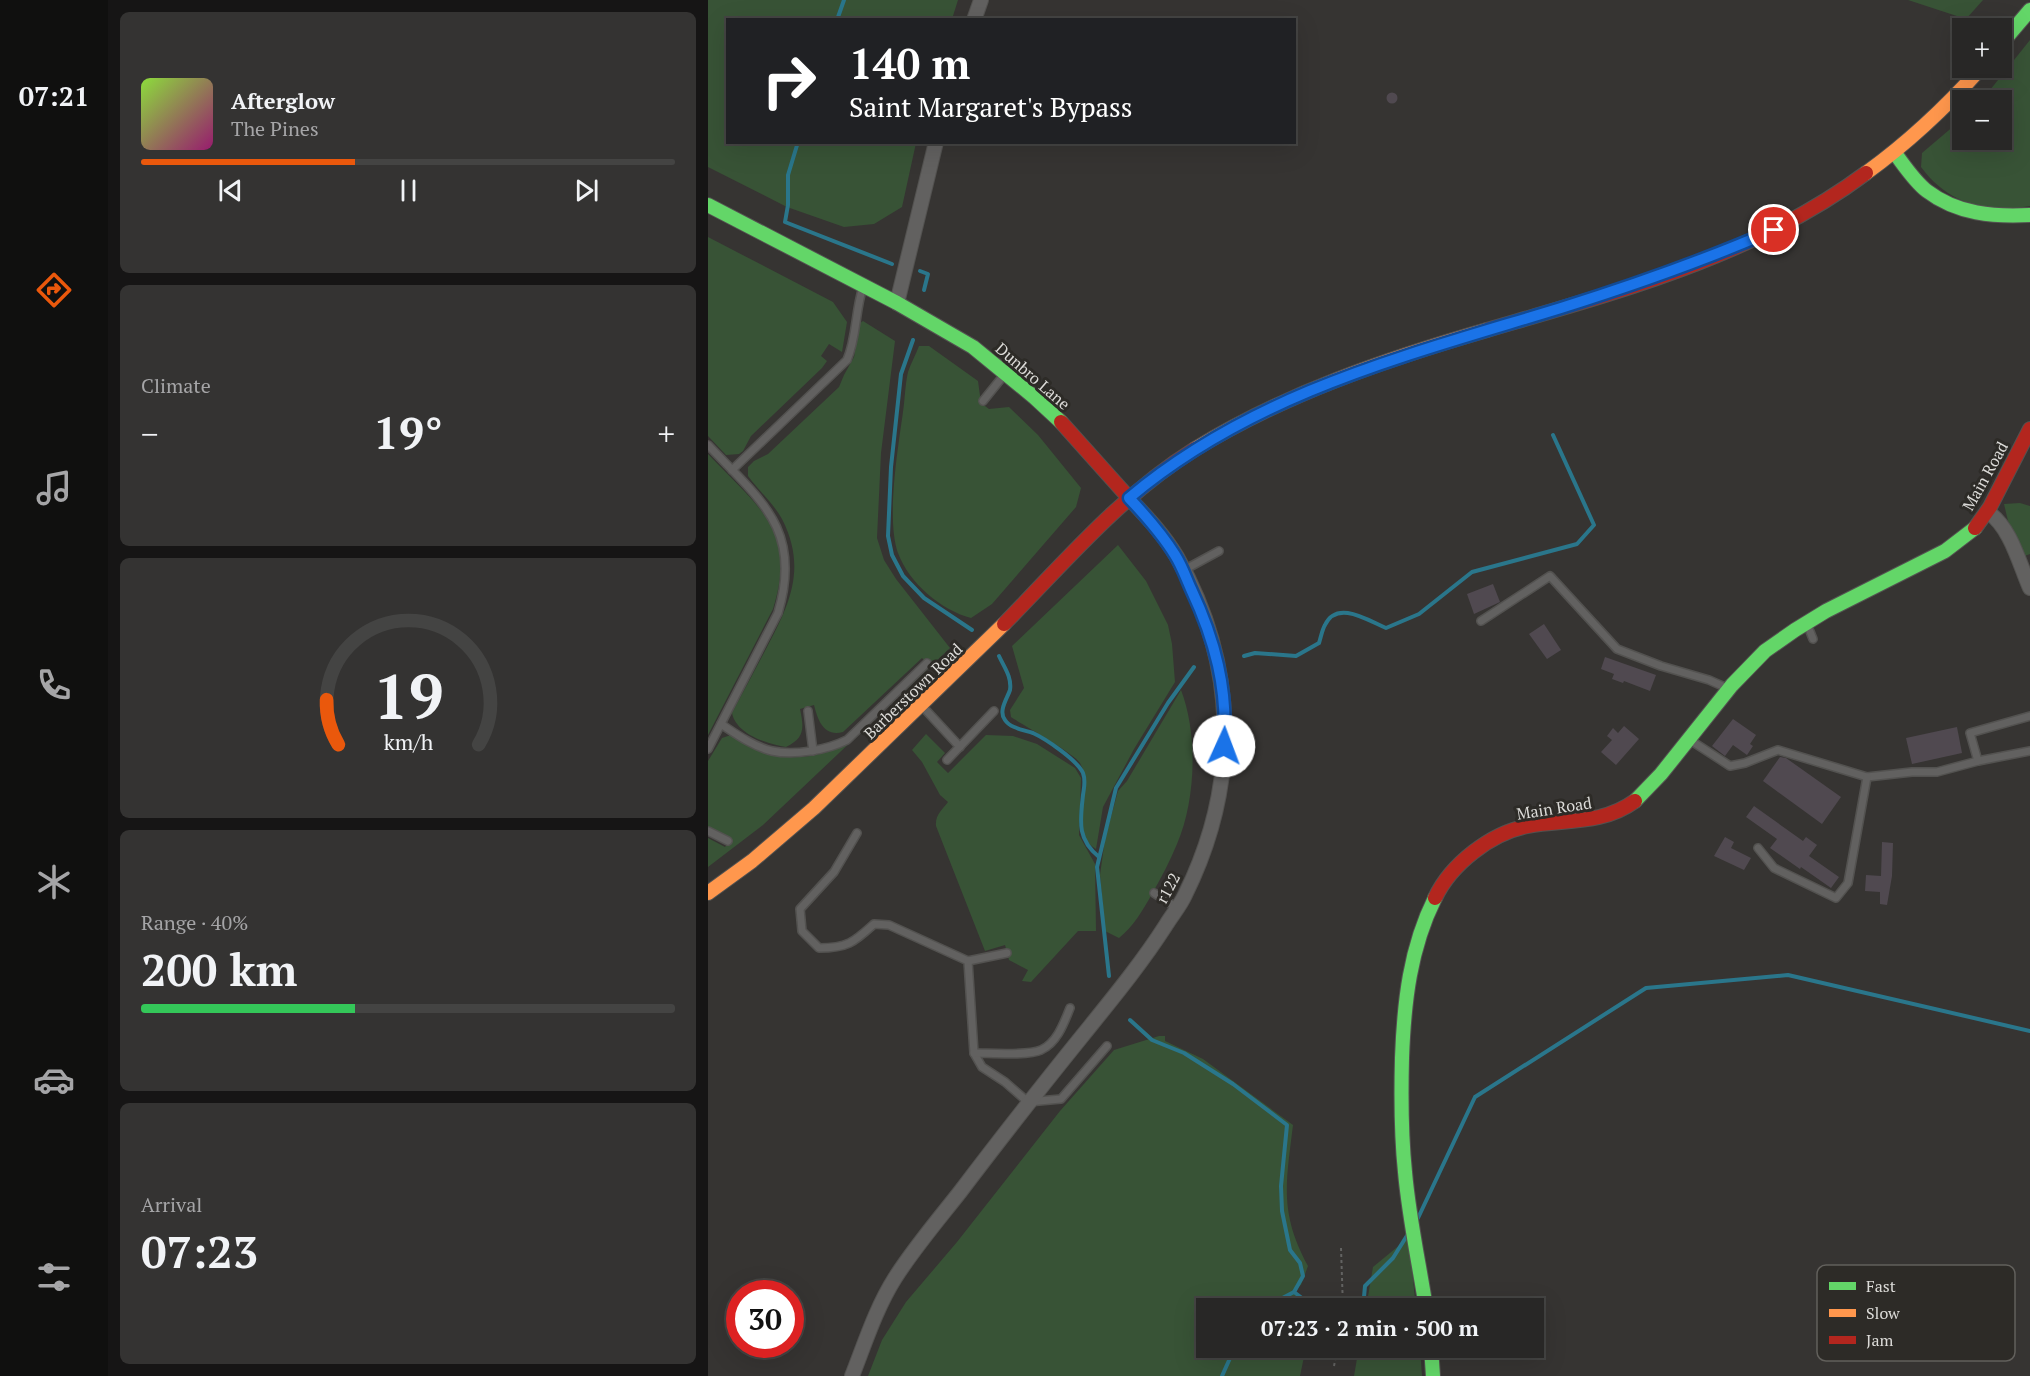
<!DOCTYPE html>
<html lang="en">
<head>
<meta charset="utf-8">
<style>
  body { margin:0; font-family:"PT Serif",serif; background:#343332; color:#f1f3f6; height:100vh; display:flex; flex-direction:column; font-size:22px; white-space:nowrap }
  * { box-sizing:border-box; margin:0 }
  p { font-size:20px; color:#a5a5a7 }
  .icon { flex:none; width:33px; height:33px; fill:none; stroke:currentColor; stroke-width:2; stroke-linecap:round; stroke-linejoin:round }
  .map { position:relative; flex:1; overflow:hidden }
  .sheet { display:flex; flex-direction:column; gap:12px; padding:12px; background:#161515; width:600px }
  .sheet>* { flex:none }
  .guide { position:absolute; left:18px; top:18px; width:570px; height:126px; border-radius:0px; box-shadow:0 6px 24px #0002,0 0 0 2px #444443; background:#202124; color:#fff; overflow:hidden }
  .tools { position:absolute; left:1244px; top:18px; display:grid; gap:12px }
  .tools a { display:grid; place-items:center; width:60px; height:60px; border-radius:0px; background:#282726; box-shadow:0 6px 24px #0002,0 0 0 2px #444443; font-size:30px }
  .speed { position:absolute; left:18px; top:1280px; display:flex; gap:12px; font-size:30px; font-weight:700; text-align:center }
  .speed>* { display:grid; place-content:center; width:78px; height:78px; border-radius:50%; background:#282726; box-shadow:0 6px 24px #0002,0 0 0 2px #444443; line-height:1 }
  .speed .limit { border:9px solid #d22; background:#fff; color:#111 }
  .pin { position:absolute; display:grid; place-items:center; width:51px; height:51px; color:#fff; margin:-26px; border:3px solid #fff; border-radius:50%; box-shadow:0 2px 6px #0007 }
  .me { position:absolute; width:66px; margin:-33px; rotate:2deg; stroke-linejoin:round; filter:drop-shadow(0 0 4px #0008) }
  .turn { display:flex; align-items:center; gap:21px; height:126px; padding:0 24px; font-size:27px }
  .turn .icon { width:78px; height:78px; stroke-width:2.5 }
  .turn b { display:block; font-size:42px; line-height:51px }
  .big { font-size:45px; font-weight:700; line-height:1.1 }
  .sheet .widget { flex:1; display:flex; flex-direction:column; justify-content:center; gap:9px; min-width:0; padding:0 21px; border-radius:9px; background:#343332 }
  .sheet .dial { align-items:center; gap:0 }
  .dial svg { height:156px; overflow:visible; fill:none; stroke:#444443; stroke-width:7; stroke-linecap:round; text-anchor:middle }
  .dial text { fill:#f1f3f6; stroke:none }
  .song { display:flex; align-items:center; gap:18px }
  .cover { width:72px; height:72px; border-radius:9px; background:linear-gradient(135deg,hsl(90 70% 55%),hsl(320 70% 35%)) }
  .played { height:6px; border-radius:3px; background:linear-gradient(90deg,#ea580c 40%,#444443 40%) }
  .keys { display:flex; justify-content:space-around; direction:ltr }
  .heat { display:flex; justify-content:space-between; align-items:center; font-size:33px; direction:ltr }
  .charge { height:9px; border-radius:4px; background:linear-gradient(90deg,#34c759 40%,#444443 0) }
  .trip { position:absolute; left:488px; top:1298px; width:348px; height:60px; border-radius:0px; background:#282726; box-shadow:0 6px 24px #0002,0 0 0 2px #444443; font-weight:700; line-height:60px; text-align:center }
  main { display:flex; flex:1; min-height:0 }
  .menu { display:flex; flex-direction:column; width:108px; justify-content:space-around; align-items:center; background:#10100f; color:#a5a5a7 }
  .menu .icon { width:42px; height:42px }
  .menu .current { color:#ea580c }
  .menu b { font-size:27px; color:#f1f3f6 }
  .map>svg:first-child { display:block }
  .green { fill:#385336 }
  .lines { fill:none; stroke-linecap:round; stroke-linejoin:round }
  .stream { stroke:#2a768b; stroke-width:4 }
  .building { fill:#504950 }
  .lane-casing { stroke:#535250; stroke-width:10 }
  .street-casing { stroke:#535250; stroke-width:16 }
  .fast-casing { stroke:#535250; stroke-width:16 }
  .slow-casing { stroke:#535250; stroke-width:16 }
  .jam-casing { stroke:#535250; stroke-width:16 }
  .path { stroke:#636362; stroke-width:2; stroke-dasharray:3 3; stroke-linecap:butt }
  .lane { stroke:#626160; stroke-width:7 }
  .street { stroke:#626160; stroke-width:14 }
  .fast { stroke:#63d668; stroke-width:14 }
  .slow { stroke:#ff974d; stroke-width:14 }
  .jam { stroke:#b3261e; stroke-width:14 }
  .route-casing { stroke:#114b97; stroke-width:15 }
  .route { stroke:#1a73e8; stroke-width:10 }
  .labels { text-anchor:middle; stroke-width:6; stroke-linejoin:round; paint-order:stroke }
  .street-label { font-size:16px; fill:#dcdbd8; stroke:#2d2b27 }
  .key { fill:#2d2b27; stroke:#62605c; stroke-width:1.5 }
  .key-label { font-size:16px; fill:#dcdbd8 }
</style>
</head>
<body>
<main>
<nav class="menu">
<b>07:21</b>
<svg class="icon current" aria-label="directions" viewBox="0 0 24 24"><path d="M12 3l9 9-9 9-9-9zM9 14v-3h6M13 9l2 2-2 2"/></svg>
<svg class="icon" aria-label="music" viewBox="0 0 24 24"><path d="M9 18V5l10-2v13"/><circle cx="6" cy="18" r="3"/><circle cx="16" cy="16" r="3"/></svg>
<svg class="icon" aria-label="phone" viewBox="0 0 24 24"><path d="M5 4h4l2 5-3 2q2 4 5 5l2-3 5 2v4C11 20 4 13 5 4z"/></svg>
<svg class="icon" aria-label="climate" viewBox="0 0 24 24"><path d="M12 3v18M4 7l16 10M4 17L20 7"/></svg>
<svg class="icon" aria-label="car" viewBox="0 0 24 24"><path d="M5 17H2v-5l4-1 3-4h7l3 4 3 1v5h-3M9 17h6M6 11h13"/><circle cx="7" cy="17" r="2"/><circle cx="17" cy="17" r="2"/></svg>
<svg class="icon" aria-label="filters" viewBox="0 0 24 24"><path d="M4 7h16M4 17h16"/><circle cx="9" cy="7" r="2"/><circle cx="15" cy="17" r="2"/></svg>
</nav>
<section class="sheet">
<div class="widget">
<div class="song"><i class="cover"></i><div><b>Afterglow</b><p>The Pines</p></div></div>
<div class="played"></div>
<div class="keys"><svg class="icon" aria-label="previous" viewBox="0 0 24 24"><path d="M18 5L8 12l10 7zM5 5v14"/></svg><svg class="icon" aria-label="pause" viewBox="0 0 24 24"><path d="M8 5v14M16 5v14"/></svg><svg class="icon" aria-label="next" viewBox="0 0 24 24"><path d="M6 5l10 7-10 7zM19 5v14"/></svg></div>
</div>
<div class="widget"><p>Climate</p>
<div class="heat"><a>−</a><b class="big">19°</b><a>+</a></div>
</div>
<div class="widget dial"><svg viewBox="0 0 100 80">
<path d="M14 69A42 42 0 1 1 86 69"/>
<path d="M14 69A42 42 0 0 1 8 46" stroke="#ea580c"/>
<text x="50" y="56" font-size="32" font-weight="700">19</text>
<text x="50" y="72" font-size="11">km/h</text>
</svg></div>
<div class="widget"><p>Range · 40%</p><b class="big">200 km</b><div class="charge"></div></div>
<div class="widget"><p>Arrival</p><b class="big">07:23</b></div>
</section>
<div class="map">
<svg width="1322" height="1376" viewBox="0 0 1322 1376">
  <rect width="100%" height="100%" fill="#363432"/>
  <!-- green -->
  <g class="green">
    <polygon points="0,0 250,0 244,19 20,20 20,142 208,143 194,207 166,224 136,227 79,207 0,167"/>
    <polygon points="1200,0 1275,0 1258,19"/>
    <path d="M1322 40V206C1278 213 1240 204 1213 167L1214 153 1254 119V140H1293V100H1274Z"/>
    <polygon points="0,237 125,302 139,322 134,352 121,344 113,356 119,361 114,368 43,436 35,451 31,454 18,455 0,436"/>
    <path d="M155 321 187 341 173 453 169 538 176 560 188 579 242 648 55 825 0 867V838L17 847 22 840 0 828V761L14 738 23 735C35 739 45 747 57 752 78 762 115 757 135 745L220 664 214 658 135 732C116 737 110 721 106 705L92 709C96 728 97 738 78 747 59 744 28 734 24 713 35 692 47 670 58 649 82 604 99 568 74 519 65 503 51 491 40 476V467L46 461 60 454 131 387 136 375 146 357 152 323Z"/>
    <path d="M211 346H221L270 381 273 403 281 409 301 407 330 435 373 488 368 507 284 604 263 618C233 610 201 583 190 553 178 520 190 448 195 412 197 399 197 385 200 372 203 363 208 354 211 346Z"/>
    <path d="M0 454C49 506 90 530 65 609L0 735Z"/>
    <polygon points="1312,503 1322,506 1322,554 1314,557 1300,521 1296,504"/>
    <path d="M410 545 438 581 460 625 464 644 467 682 426 749 395 807 388 849C357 832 387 788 372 763 367 754 315 725 303 717L302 710 316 688 304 646Z"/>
    <path d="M473 690C490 734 488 800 469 844 462 861 453 878 444 894 435 910 425 927 411 938L397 931 392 875 397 839 410 791 419 781Z"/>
    <path d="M218 734 237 753 229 762 240 773 278 735 305 736 329 744 367 768 373 778 371 835 387 864 388 931H370L323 982 314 981 320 970 301 960 297 945 277 951 228 826C227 815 234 810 240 802L232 795 214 762 204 750Z"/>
    <path d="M451 1036H457V1041L495 1059 585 1125C578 1183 571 1212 600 1266L593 1285 584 1291 600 1308H498V1347H598L592 1376H160L174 1340 198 1302 249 1242 352 1111 406 1050Z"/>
    <polygon points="699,1239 703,1260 708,1308 658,1308 665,1267"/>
    <polygon points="651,1347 712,1347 714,1376 646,1376"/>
  </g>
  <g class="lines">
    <!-- stream -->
    <g class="stream">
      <polyline points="129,20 136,0"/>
      <polyline points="90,142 80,175 80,205 77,222 184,264"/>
      <polyline points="212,271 220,274 216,290"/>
      <polyline points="205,340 193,374 183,467 180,536 184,555 195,576 216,598 264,630"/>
      <path d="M291 656C296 667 304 677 302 690 299 699 290 711 297 720 302 728 316 730 325 733 338 739 369 760 375 773 378 781 376 787 375 795 372 822 369 839 391 857"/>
      <path d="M536 656 547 653 588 656 611 643C613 637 614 630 617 625 629 599 661 621 678 628L711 614 764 572 869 544 886 525 845 435"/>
      <polyline points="401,976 389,867 408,788 460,703 486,667"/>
      <polyline points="422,1020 444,1040 476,1053 525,1084 579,1125 573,1186 574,1211 582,1250 592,1263 595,1276 586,1292 555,1308"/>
      <polyline points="710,1218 767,1097 938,988 1080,975 1322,1031"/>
      <polyline points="586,1292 607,1308"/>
      <polyline points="655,1308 657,1286 685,1258 700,1234"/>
      <polyline points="514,1376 527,1347"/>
    </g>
  </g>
  <!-- building -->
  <g class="building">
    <circle cx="684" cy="98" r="5.5"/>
    <polygon points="785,584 792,602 766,614 759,594"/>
    <polygon points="836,624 853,650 839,659 821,634"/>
    <polygon points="897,657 948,675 942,691 916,681 915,683 904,679 906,674 893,669"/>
    <polygon points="1025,719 1048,735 1042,744 1045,746 1039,755 1025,745 1017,756 1004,746"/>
    <polygon points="916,726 931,739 908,765 893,752 904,740 899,736 905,728 910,733"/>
    <polygon points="1249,727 1254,753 1204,764 1198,738"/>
    <polygon points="1072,757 1078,758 1133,797 1114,824 1055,781"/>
    <polygon points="1046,806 1095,841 1098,837 1109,845 1101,856 1131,877 1123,888 1093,867 1092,869 1062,848 1069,839 1038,817"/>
    <polygon points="1017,837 1026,842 1023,848 1043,858 1036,870 1006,856"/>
    <polygon points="1174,842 1185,843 1184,876 1179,905 1172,904 1172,892 1157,891 1158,875 1173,876"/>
  </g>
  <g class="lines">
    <!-- lane casing -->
    <g class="lane-casing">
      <g id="lane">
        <polyline points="275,401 296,375"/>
        <path d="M0 445C52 500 95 529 70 613L0 749"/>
        <path d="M24 470 139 360C149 337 147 311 155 287"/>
        <polyline points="476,570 511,551"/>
        <polyline points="773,621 842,576 909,649 953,666 1001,680 1019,688"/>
        <polyline points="1099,624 1105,639"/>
        <polyline points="215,707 252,747"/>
        <polyline points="100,711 105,751"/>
        <path d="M13 724C28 734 46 747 64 751 86 756 119 750 139 740L219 663"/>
        <polyline points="982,740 1022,766 1037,763 1070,750 1159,777 1204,772 1229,772 1270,761 1322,751"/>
        <polyline points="239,760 286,711"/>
        <polyline points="1270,761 1262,733 1322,716"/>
        <polyline points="0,831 20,841"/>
        <path d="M149 833 126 872 92 909 94 931 111 948C140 948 146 942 166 924L181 925 260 961 266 1053 274 1067 297 1082 320 1102 353 1099 399 1046"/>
        <polyline points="1050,848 1066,868 1128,898 1140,883 1159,777"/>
        <polyline points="446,893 469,908"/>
        <polyline points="260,961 299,953"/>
        <path d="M266 1053C281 1053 321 1056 333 1050 349 1043 356 1023 362 1008"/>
      </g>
    </g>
    <!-- street casing -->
    <g class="street-casing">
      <g id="street">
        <polyline points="266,20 273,0"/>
        <polyline points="189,303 228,142"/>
        <path d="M1280 512C1303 528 1311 563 1322 588"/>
        <path d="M144 1376C157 1343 168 1308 187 1278 206 1248 230 1220 252 1192 292 1139 333 1087 375 1035 404 999 433 964 458 925 464 915 472 906 477 895 532 784 530 665 469 557 456 535 438 516 421 498"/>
      </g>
    </g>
    <!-- fast casing -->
    <g class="fast-casing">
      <g id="fast">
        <polyline points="1293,44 1322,10"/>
        <path d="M1186 152C1196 165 1206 181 1219 191 1249 214 1286 217 1322 215"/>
        <polyline points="0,205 189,303 265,347 326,397 353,422"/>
        <polyline points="927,801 953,774 1024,685 1057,651 1087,630 1118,611 1237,551 1267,528"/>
        <path d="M718 1308C711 1263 701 1218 697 1172 693 1134 693 1096 694 1058 696 1002 702 948 727 898"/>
        <polyline points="723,1347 725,1376"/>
      </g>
    </g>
    <!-- slow casing -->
    <g class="slow-casing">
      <g id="slow">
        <path d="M1158 173C1201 142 1238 107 1273 68"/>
        <path d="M487 449C577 394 678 359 779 330"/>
        <polyline points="0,893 44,861 106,808 296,624"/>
      </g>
    </g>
    <!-- jam casing -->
    <g class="jam-casing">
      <g id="jam">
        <path d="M779 330C909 292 1047 256 1158 173"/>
        <polyline points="353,422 421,498"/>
        <polyline points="1267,528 1282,507 1322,429"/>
        <path d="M296 624C357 562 412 496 487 449"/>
        <path d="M727 898C743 864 783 833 820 826 857 819 894 825 927 801"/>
      </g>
    </g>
    <!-- path -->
    <g class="path">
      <polyline points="633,1248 635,1308"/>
      <polyline points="626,1366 630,1347"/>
    </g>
    <!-- lane -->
    <use href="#lane" class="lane"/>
    <!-- street -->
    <use href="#street" class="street"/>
    <!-- fast -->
    <use href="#fast" class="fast"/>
    <!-- slow -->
    <use href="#slow" class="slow"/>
    <!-- jam -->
    <use href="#jam" class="jam"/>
  </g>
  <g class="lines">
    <!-- route casing -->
    <g class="route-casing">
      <path id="route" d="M516 746C520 689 507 640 483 589 478 578 474 566 467 555 454 534 438 516 421 498 547 392 700 355 853 308 926 285 997 260 1066 230"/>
    </g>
    <!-- route -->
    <use href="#route" class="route"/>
  </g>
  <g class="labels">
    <!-- street labels -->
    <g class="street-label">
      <text transform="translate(325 376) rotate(41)" y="6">Dunbro Lane</text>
      <text transform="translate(1277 476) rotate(-61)" y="6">Main Road</text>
      <text transform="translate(205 691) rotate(-44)" y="6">Barberstown Road</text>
      <text transform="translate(846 808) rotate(-9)" y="6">Main Road</text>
      <text transform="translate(460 888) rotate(-62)" y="6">r122</text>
    </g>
  </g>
  <!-- legend -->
  <rect x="1109" y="1265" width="198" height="96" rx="9" class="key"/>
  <rect x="1121" y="1282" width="27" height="8" fill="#63d668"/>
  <rect x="1121" y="1309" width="27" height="8" fill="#ff974d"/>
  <rect x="1121" y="1336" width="27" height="8" fill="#b3261e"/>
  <g class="key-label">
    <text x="1158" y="1292">Fast</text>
    <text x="1158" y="1319">Slow</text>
    <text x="1158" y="1346">Jam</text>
  </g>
</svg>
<div class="tools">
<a>+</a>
<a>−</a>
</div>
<div class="speed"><div class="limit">30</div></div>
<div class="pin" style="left:1066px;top:230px;background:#d93025"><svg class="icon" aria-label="arrive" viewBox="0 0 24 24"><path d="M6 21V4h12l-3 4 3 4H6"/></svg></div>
<svg class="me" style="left:516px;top:746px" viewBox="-20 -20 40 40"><circle r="19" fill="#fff"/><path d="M0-13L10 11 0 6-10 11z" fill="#1a73e8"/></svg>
<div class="trip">07:23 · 2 min · 500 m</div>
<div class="guide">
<div class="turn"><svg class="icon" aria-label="right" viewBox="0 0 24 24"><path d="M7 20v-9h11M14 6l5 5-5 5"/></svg><div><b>140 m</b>Saint Margaret's Bypass</div></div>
</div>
</div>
</main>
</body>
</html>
